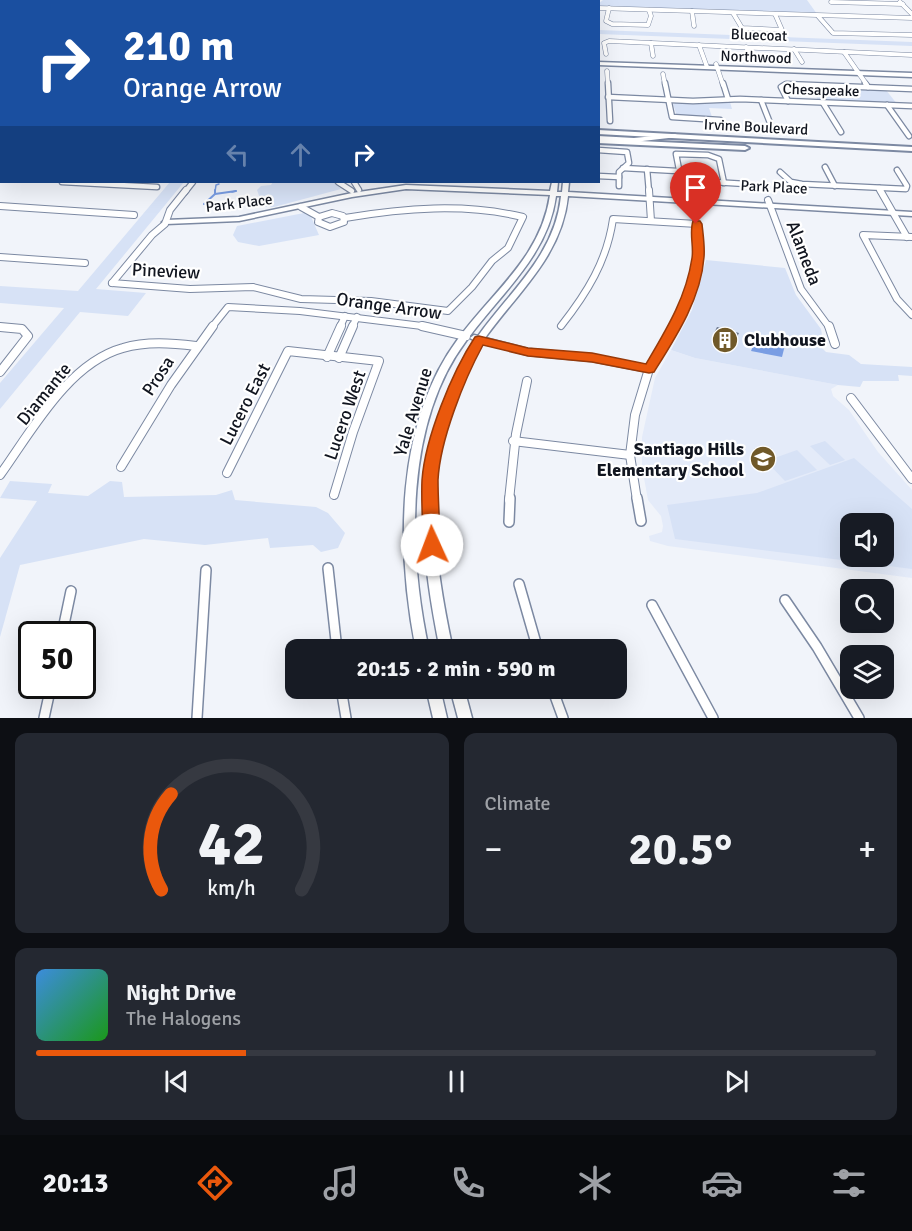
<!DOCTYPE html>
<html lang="en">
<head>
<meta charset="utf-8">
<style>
  body { margin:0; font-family:Signika,sans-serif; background:#242831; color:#f1f3f6; height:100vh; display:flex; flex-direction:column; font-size:22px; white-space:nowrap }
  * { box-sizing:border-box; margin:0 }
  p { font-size:20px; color:#9ea1a6 }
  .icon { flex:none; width:33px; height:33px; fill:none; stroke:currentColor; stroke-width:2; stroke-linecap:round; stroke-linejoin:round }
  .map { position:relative; height:718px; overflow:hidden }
  .details { display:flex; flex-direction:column; gap:15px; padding:15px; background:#0d0f14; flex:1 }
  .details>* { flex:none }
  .hud { position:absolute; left:0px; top:0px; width:600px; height:183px; box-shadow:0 6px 24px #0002; background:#1a4fa0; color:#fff; overflow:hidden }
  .controls { position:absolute; left:840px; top:513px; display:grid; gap:12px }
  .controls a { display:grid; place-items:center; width:54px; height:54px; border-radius:12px; background:#171b24; box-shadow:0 6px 24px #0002; font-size:30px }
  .speed { position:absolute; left:18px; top:621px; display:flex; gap:12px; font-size:30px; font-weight:700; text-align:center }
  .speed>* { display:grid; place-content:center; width:78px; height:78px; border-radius:50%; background:#171b24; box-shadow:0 6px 24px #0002; line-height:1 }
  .speed .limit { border:3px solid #111; border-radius:9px; background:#fff; color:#111 }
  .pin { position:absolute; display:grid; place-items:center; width:51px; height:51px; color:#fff; margin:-62px -26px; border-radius:50% 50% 50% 0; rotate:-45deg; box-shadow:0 0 6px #0007 }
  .pin .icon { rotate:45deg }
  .me { position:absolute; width:66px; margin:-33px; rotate:358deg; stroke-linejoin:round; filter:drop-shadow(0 0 4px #0008) }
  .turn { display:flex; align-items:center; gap:21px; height:126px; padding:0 24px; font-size:27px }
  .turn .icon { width:78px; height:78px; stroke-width:2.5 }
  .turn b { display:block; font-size:42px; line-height:51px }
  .lanes { display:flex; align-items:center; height:57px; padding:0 24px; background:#0003; justify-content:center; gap:30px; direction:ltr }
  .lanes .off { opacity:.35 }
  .big { font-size:45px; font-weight:700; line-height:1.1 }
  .details .widget { flex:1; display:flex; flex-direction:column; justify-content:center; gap:9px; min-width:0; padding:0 21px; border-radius:12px; background:#242831 }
  .details .dial { align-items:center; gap:0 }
  .dial svg { height:156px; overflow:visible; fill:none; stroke:#363941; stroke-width:7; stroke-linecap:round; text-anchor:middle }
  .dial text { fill:#f1f3f6; stroke:none }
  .song { display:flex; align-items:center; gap:18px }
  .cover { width:72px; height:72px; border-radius:9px; background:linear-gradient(135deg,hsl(210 70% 55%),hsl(120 70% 35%)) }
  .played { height:6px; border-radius:3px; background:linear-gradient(90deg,#ea580c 25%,#363941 25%) }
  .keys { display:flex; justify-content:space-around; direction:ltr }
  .heat { display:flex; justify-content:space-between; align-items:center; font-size:33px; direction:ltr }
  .details .tiles { flex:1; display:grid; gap:15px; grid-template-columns:1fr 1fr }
  .widget:last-child { grid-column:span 2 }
  .trip { position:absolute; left:285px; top:639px; width:342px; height:60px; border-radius:12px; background:#171b24; box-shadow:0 6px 24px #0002; font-weight:700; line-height:60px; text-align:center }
  .tabs { display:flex; height:96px; justify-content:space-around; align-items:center; background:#090b0e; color:#9ea1a6 }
  .tabs .icon { width:42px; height:42px }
  .tabs .selected { color:#ea580c }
  .tabs b { font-size:27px; color:#f1f3f6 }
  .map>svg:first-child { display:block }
  .built { fill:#e4ebf9; fill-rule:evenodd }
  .green { fill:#d7e2f6; fill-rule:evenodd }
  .water { fill:#799de3 }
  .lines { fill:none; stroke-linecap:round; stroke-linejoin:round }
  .stream-far1 { stroke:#799de3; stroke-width:1.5 }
  .stream { stroke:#799de3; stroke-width:2 }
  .building { fill:#68758d }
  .street-far4-casing { stroke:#7c89a2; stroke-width:5 }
  .street-far3-casing { stroke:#7c89a2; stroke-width:7 }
  .street-far2-casing { stroke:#7c89a2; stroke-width:8 }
  .street-far1-casing { stroke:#7c89a2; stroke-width:10 }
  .street-casing { stroke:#7c89a2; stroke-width:12 }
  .secondary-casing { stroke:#7c89a2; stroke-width:3 }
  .primary-casing { stroke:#7c89a2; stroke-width:4 }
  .street-far4 { stroke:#fff; stroke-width:4 }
  .street-far3 { stroke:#fff; stroke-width:4.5 }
  .street-far2 { stroke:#fff; stroke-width:6 }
  .street-far1 { stroke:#fff; stroke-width:8 }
  .street { stroke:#fff; stroke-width:9 }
  .secondary { fill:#fff; fill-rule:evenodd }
  .primary { fill:#fff; fill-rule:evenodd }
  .route { fill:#ea580c; stroke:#983908; stroke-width:1.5 }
  .labels { text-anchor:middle; stroke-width:4.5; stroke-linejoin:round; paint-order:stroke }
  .far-street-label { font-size:15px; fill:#11151f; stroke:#fff }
  .street-label { font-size:18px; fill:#11151f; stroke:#fff }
  .poi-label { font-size:18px; font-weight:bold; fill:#11151f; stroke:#fff; text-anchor:start }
</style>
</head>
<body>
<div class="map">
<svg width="912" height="718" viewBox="0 0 912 718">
  <rect width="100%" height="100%" fill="#f1f4fa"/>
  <!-- built -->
  <path class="built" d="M671 350 695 358 838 385 831 389 833 396 849 410 878 452 912 490V578L668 546 650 541 649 536 662 532 663 526 661 516 648 500 642 467V437L655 378ZM850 524H884V556H850Z"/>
  <!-- green -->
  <g class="green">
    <polygon points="603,0 807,0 817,14 599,6 599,3"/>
    <polygon points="599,30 912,42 912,46 599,34"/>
    <polygon points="810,87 886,90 897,104 818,100"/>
    <polygon points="681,101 730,102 732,109 709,108 712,117 708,117 677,116 673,104"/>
    <polygon points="170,182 184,182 96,289 146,293 128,316 80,312 0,409 0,383 64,308 0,303 0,286 78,291"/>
    <polygon points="273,182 333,182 341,189 274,207 263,207 257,190 261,186 271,185"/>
    <polygon points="309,212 319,235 259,246 238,242 233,235 237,226"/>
    <polygon points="706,260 785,268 796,295 821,329 822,335 818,344 826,352 849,355 861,364 912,367 912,376 898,375 899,381 863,381 860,387 838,385 695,358 671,350 692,310"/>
    <polygon points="825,441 845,460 830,465 810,446"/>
    <polygon points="797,450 817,470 785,481 766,461"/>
    <path d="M854 458 912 509V569L675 539 667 505 757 493ZM850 524H884V556H850Z"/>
    <polygon points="10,481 52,484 48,493 88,496 110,481 122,482 124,497 216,495 232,490 235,500 316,507 328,513 345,533 338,548 321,552 313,545 270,548 268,538 205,545 144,539 20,565 0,637 0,558 37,501 0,498"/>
  </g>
  <!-- water -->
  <polygon class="water" points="756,339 785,345 782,357 751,351"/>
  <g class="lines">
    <!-- stream-far1 -->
    <g class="stream-far1">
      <polyline points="215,192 216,185 219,184"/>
      <polyline points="232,192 236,191"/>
    </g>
    <!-- stream -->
    <g class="stream">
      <polyline points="215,190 215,194 236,191"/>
      <polyline points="215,194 204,204 215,204"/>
    </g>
  </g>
  <!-- building -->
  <polygon class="building" points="717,327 739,333 730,351 716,346 717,343 714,342 718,334 714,333"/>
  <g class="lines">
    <!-- street-far4 casing -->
    <g class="street-far4-casing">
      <g id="street-far4">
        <polyline points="19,0 59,2"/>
        <polyline points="90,2 92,0"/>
        <polyline points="298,2 300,0"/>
        <polyline points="831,2 903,4"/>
        <polyline points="900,2 912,14"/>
        <polyline points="598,8 912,18"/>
        <polyline points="609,8 606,21 612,24 648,25 651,16 649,10"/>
        <polyline points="692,11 694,26"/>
        <polyline points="733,13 742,28 782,30 775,14"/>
        <polyline points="818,16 833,33 912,35"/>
        <polyline points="651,43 653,56"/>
        <polyline points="699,45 707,67"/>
        <polyline points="746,47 753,60"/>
        <polyline points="794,49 802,62"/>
        <polyline points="844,52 867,85"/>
        <polyline points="606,54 604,43 609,41 912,55"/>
        <polyline points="716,64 723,85"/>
        <polyline points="607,71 608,85"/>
        <polyline points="663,74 665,85"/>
        <polyline points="785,85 807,85"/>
      </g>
    </g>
    <!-- street-far3 casing -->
    <g class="street-far3-casing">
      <g id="street-far3">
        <polyline points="608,83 610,121"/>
        <polyline points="665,83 672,117 720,120"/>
        <polyline points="723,83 728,99"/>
        <polyline points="865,83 868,87"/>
        <polyline points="608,97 693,101 740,99 912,106"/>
        <polyline points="761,100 772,128"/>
        <polyline points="788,101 781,87 786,84 912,89"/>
        <polyline points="823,103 841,132"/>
        <polyline points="887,105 909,136"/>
        <polyline points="598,150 627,152 629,163 619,172 619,186"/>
        <polyline points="825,167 835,186"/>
        <polyline points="623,168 677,171"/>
        <polyline points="647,169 649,192"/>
        <polyline points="780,172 791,182 802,184 906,189 907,186 897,170"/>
        <polyline points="598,176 619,177"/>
        <polyline points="681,180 746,184"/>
        <polyline points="62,182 157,187"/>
        <polyline points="338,182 352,191"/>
        <polyline points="354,182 359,190"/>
        <polyline points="879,188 881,192"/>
        <polyline points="683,190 676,154 708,155 719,159 724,183"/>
        <polyline points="185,192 193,182"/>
      </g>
    </g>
    <!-- street-far2 casing -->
    <g class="street-far2-casing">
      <g id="street-far2">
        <polyline points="649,190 651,221"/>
        <polyline points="880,190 907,237"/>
        <polyline points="768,200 801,289 829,327"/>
        <polyline points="0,206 134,215"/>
        <polyline points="301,207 319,217"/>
        <polygon points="332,213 343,216 344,222 330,227 318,222 319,217"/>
        <polyline points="912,237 863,235 897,299 912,315"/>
        <polyline points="0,257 85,263"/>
        <path d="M112 283 190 289 253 287 301 299 371 301 448 311 472 287 492 261 508 248 523 217C464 203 404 208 345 218"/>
        <polyline points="112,283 152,235 165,224 170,210 186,190"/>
        <path d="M561 326C587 293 607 261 613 219L697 224C699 263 694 293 674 327"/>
        <polyline points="0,327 4,327"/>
        <polyline points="212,327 228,307 300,311 430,327"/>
        <polyline points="340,327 345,316"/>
        <polyline points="352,327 357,317"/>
      </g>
    </g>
    <!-- street-far1 casing -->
    <g class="street-far1-casing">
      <g id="street-far1">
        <polyline points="422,326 466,336"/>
        <polyline points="829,326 835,344"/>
        <polyline points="0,327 22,329 28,336 0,372"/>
        <polyline points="327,357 341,326"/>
        <polyline points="339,358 353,326"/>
        <polyline points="851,398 912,479"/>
        <polyline points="513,441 630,455"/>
        <polyline points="121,467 171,385 213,326"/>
        <polyline points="227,473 288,351 379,361 353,432 334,495"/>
        <path d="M0 475C31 432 68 363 123 348 146 341 172 343 196 346"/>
        <polyline points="509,500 516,434 527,381"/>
        <polyline points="637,500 630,455 635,415 649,369 675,326"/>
      </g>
    </g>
    <!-- street casing -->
    <g class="street-casing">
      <g id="street">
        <polyline points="637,498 641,521"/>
        <polyline points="509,522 510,498"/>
        <polyline points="328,568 337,650"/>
        <polyline points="519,584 538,650"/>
        <polyline points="785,600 817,647 859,718"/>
        <polyline points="652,605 713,718"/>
        <polyline points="62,634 71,591"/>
        <polyline points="341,688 346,718"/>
        <polyline points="552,688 563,718"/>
        <polyline points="44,718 51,686"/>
        <polyline points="197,718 206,570"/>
      </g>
    </g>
    <!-- secondary casing -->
    <g class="secondary-casing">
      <g id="secondary">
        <polygon points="332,0 336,0 335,2 331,2"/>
        <polygon points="394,0 441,2 401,2"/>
        <polygon points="451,0 498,2 458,2"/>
        <polygon points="587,0 592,0 591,2 585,2"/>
        <polygon points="598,62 912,73 912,77 598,65"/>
        <polygon points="675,134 677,135 677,137 634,142 598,140 598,136 634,138"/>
        <path d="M552 182H558L557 192H562L563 182H569L568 192 912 212V216L568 196C562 256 518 292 485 338L528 349 592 355 649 366 654 369 649 372 592 361 528 355 482 343C420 446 429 537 453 650H440C417 535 410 445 475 341L470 338 474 335 478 336C511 290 555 255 561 196H556C548 256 500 294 466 341 404 424 408 553 429 650H416C396 549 395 424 458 339 493 291 541 257 550 195L406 189 352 197 239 221 166 224 162 222 166 220 239 217 352 193 406 185 550 191Z"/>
        <polygon points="426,688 440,688 447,718 433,718"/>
        <polygon points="450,688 464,688 472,718 458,718"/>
      </g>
    </g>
    <!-- primary casing -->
    <g class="primary-casing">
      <g id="primary">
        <polygon points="0,101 2,101 2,106 0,105"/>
        <polygon points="598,130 912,147 912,151 598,134"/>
        <polygon points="598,139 745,146 749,148 745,150 598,143"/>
      </g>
    </g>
    <!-- street-far4 -->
    <use href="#street-far4" class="street-far4"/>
    <!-- street-far3 -->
    <use href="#street-far3" class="street-far3"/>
    <!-- street-far2 -->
    <use href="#street-far2" class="street-far2"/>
    <!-- street-far1 -->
    <use href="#street-far1" class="street-far1"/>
    <!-- street -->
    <use href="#street" class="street"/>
    <!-- secondary -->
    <use href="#secondary" class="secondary"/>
    <!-- primary -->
    <use href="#primary" class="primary"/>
  </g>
  <!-- route -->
  <path class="route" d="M693 221H700L702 224C703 234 705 246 704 257 701 299 676 337 654 372L649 373 592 362 528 356 483 345C464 380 440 440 438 480 438 502 440 524 440 545L438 550 432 552 426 550 423 545C423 524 421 501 422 480 425 438 452 372 475 337L479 336 528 348 592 353 646 364C666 330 686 298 692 258 694 246 689 233 693 221Z"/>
  <!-- icons -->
  <defs>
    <g id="building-disc" transform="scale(1.35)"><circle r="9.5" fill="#705929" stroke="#fff"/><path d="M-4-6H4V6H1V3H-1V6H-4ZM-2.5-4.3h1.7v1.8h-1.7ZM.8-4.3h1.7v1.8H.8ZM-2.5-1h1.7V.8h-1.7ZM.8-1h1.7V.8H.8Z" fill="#fff"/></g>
    <g id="school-disc" transform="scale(1.35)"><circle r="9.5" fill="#705929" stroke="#fff"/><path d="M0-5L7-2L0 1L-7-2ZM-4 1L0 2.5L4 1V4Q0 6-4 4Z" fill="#fff"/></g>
  </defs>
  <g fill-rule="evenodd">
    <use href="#building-disc" x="725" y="340"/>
    <use href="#school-disc" x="763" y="459"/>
  </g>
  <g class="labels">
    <!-- far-street labels -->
    <g class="far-street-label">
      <text transform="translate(759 35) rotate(2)" y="5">Bluecoat</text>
      <text transform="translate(756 57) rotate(2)" y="5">Northwood</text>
      <text transform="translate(821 90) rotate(2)" y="5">Chesapeake</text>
      <text transform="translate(756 127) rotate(3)" y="5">Irvine Boulevard</text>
      <text transform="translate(774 187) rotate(3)" y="5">Park Place</text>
      <text transform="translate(239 203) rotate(-7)" y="5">Park Place</text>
    </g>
    <!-- street labels -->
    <g class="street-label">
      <text transform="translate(804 253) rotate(69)" y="6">Alameda</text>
      <text transform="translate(166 271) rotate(3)" y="6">Pineview</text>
      <text transform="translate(389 306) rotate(8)" y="6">Orange Arrow</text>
      <text transform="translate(158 376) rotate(-57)" y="6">Prosa</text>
      <text transform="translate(44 394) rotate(-51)" y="6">Diamante</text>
      <text transform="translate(245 404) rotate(-63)" y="6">Lucero East</text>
      <text transform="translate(413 412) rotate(-73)" y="6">Yale Avenue</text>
      <text transform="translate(345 415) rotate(-71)" y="6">Lucero West</text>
    </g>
    <!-- poi labels -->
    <g class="poi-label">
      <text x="744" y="346">Clubhouse</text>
      <text x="744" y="455" text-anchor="end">Santiago Hills<tspan x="744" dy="21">Elementary School</tspan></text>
    </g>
  </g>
</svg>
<div class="controls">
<a><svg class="icon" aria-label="sound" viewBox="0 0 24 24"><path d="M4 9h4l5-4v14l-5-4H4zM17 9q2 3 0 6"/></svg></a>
<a><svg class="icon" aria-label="search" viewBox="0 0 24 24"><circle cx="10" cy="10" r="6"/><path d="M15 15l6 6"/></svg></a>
<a><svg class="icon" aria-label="layers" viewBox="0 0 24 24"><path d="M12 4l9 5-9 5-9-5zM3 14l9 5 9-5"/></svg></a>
</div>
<div class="speed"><div class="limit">50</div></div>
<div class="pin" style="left:696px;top:224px;background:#d93025"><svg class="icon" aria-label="arrive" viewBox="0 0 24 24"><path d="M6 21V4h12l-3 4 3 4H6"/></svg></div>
<svg class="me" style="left:432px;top:545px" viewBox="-20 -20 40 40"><circle r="19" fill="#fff"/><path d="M0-13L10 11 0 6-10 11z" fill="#ea580c"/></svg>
<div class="trip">20:15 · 2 min · 590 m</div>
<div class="hud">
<div class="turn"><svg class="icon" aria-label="right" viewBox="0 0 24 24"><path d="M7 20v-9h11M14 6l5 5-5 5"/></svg><div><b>210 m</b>Orange Arrow</div></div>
<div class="lanes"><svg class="icon off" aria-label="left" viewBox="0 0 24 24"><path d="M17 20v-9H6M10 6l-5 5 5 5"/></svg><svg class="icon off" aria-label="ahead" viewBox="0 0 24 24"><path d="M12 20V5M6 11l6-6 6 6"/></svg><svg class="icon" aria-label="right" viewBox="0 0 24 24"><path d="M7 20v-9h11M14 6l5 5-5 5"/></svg></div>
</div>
</div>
<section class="details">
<div class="tiles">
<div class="widget dial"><svg viewBox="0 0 100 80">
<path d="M14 69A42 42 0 1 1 86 69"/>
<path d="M14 69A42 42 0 0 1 19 20" stroke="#ea580c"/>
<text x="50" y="56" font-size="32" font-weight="700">42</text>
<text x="50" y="72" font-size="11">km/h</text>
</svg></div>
<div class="widget"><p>Climate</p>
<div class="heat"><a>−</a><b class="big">20.5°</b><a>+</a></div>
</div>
<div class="widget">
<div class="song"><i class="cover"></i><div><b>Night Drive</b><p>The Halogens</p></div></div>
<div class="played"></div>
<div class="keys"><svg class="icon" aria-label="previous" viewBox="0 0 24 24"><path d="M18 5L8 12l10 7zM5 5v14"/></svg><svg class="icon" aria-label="pause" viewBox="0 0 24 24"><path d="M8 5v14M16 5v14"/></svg><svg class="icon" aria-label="next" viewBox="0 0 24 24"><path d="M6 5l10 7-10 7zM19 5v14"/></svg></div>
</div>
</div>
</section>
<nav class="tabs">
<b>20:13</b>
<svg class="icon selected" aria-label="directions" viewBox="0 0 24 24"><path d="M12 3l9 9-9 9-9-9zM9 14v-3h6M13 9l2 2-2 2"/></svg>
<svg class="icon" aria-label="music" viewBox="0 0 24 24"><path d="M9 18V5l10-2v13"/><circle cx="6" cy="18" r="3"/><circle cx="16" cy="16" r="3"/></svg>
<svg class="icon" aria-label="phone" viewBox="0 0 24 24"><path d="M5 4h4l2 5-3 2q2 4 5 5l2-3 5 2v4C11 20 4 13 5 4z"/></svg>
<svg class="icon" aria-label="climate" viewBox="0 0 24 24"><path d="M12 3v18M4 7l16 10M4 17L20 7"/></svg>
<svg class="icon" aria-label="car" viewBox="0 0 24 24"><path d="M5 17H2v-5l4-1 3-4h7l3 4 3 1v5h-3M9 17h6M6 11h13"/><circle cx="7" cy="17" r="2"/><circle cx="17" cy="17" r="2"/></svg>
<svg class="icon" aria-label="filters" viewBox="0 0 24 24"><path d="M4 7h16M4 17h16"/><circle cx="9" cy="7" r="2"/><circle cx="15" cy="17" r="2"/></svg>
</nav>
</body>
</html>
